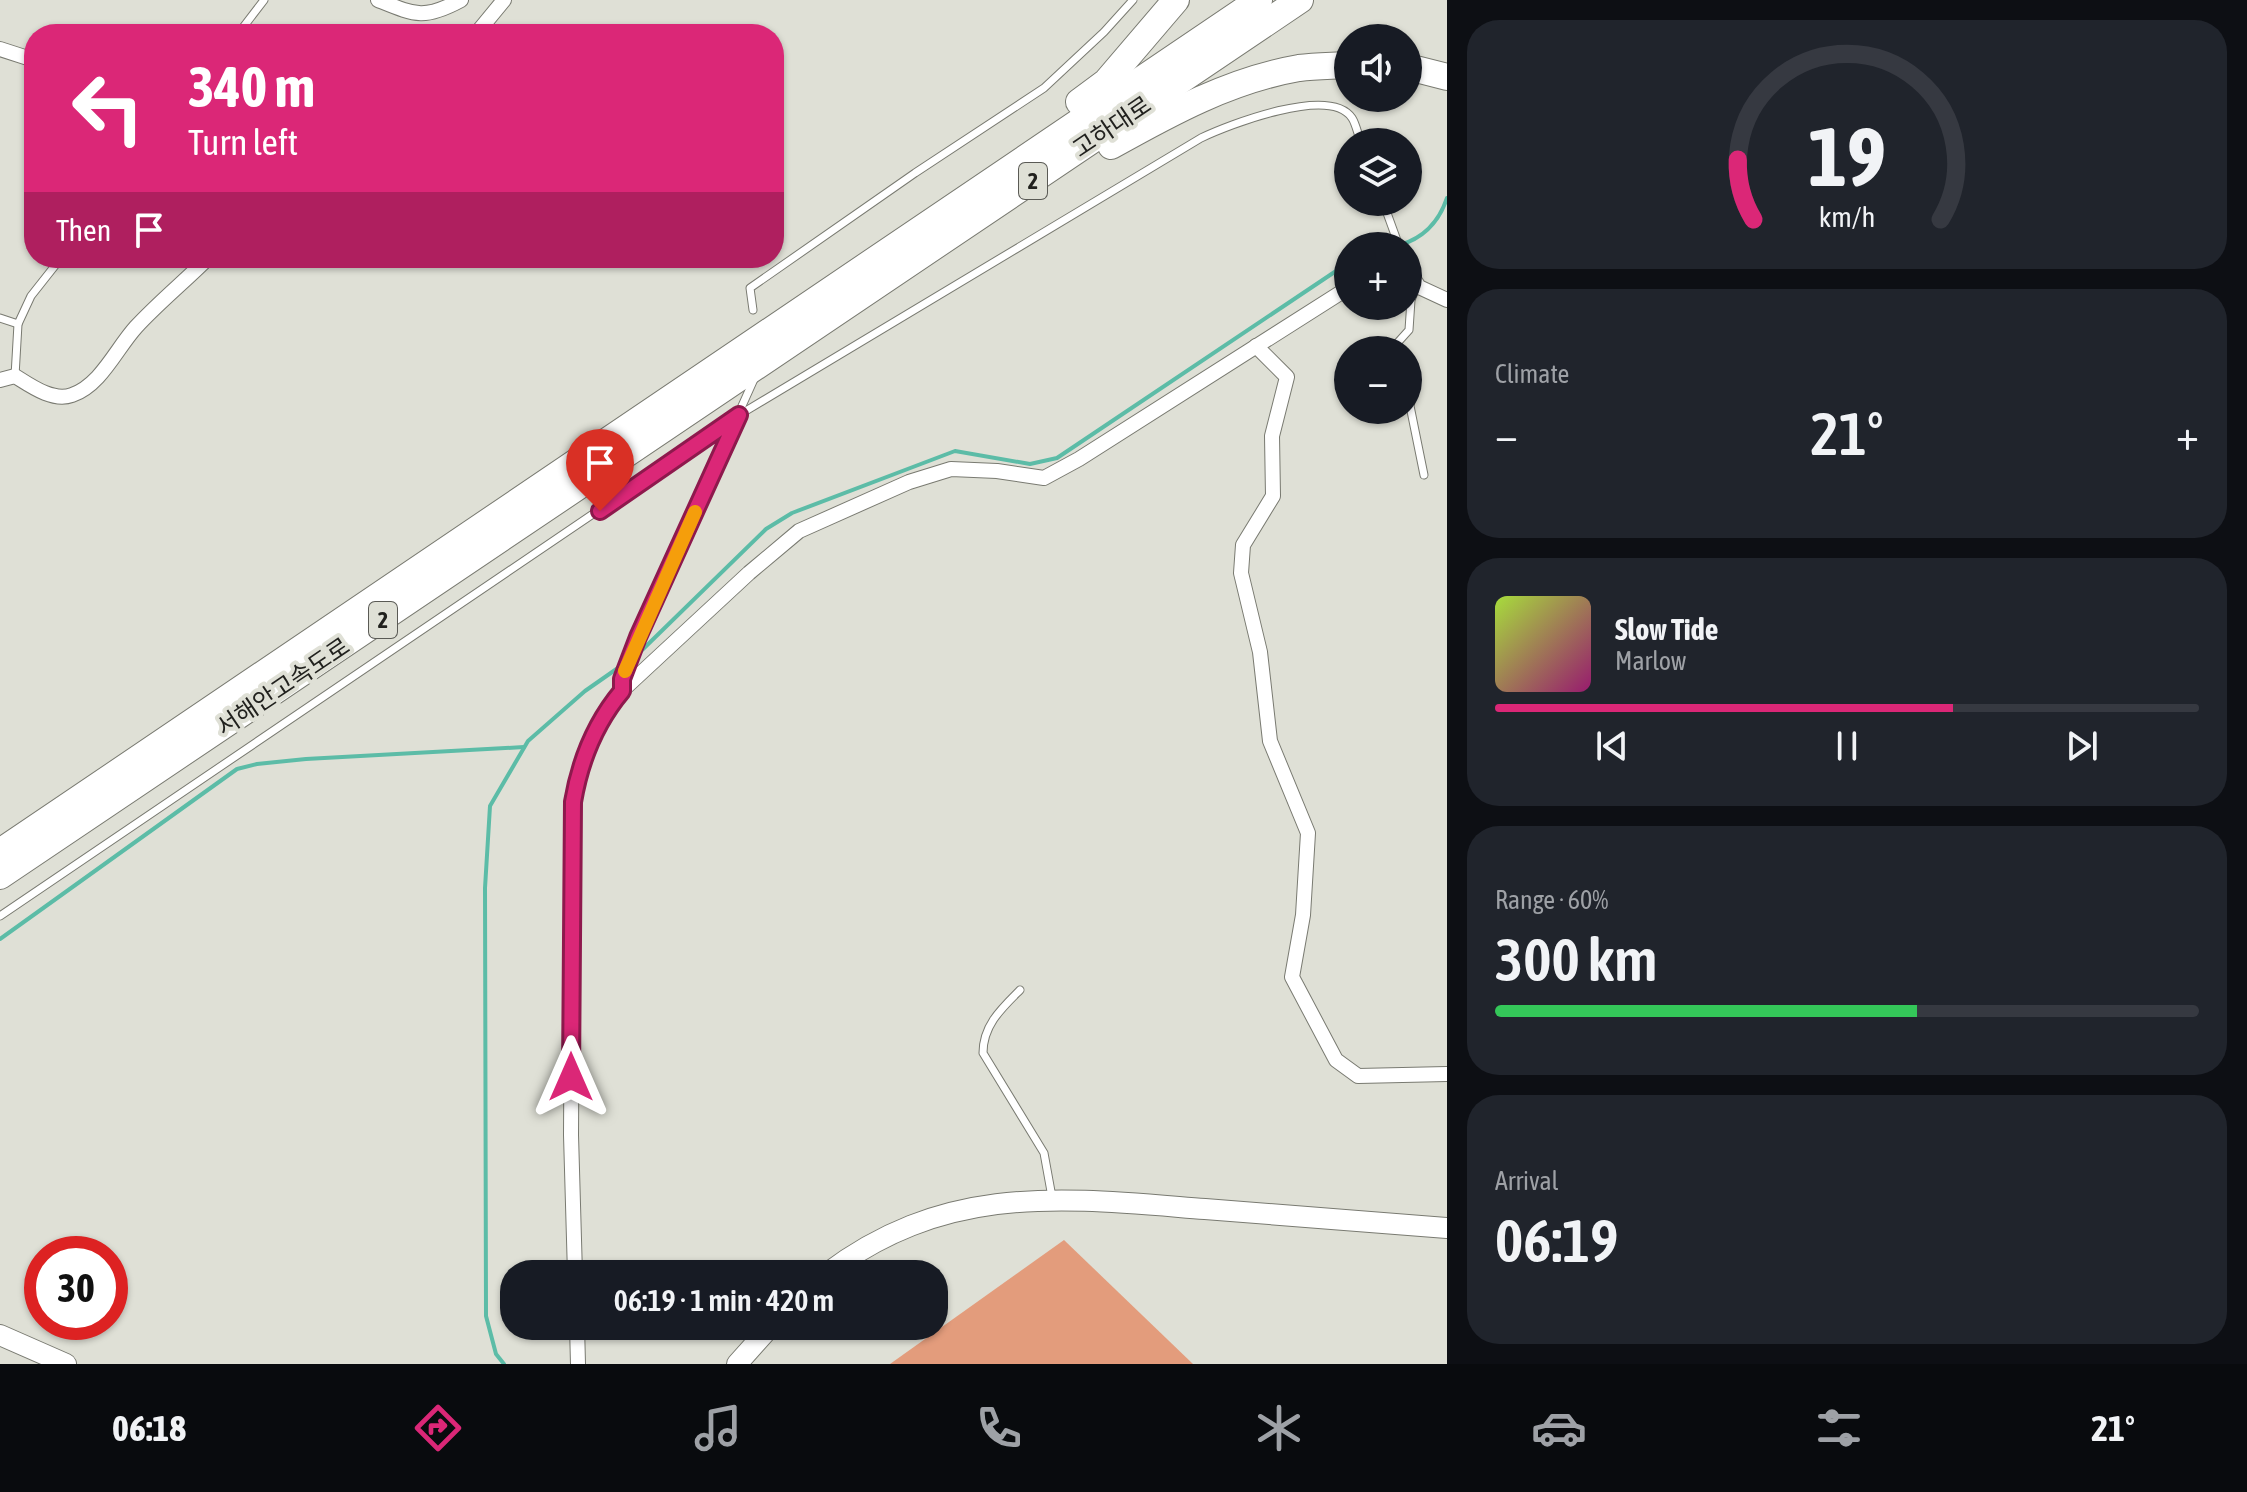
<!DOCTYPE html>
<html lang="en">
<head>
<meta charset="utf-8">
<style>
  body { margin:0; font-family:"Asap Condensed","Noto Sans KR",sans-serif; background:#20242c; color:#f1f3f6; height:100vh; display:flex; flex-direction:column; font-size:30px; white-space:nowrap }
  * { box-sizing:border-box; margin:0 }
  p { font-size:26px; color:#9ea1a6 }
  .icon { flex:none; width:44px; height:44px; fill:none; stroke:currentColor; stroke-width:2; stroke-linecap:round; stroke-linejoin:round }
  .map { position:relative; flex:1; overflow:hidden }
  .sheet { display:flex; flex-direction:column; gap:20px; padding:20px; background:#0d0f14; width:800px }
  .sheet>* { flex:none }
  .banner { position:absolute; left:24px; top:24px; width:760px; height:244px; border-radius:32px; box-shadow:0 2px 6px #0004; background:#db2777; color:#fff; overflow:hidden }
  .tools { position:absolute; left:1334px; top:24px; display:grid; gap:16px }
  .tools a { display:grid; place-items:center; width:88px; height:88px; border-radius:50%; background:#171b24; box-shadow:0 2px 6px #0004; font-size:40px }
  .speed { position:absolute; left:24px; top:1236px; display:flex; gap:16px; font-size:40px; font-weight:700; text-align:center }
  .speed>* { display:grid; place-content:center; width:104px; height:104px; border-radius:50%; background:#171b24; box-shadow:0 2px 6px #0004; line-height:1 }
  .speed .limit { border:12px solid #d22; background:#fff; color:#111 }
  .pin { position:absolute; display:grid; place-items:center; width:68px; height:68px; color:#fff; margin:-82px -34px; border-radius:50% 50% 50% 0; rotate:-45deg; box-shadow:0 0 8px #0007 }
  .pin .icon { rotate:45deg }
  .me { position:absolute; width:88px; margin:-44px; rotate:0deg; stroke-linejoin:round; filter:drop-shadow(0 0 6px #0008) }
  .turn { display:flex; align-items:center; gap:28px; height:168px; padding:0 32px; font-size:36px }
  .turn .icon { width:104px; height:104px; stroke-width:2.5 }
  .turn b { display:block; font-size:56px; line-height:68px }
  .then { display:flex; align-items:center; height:76px; padding:0 32px; background:#0003; gap:16px; font-size:30px }
  .big { font-size:60px; font-weight:600; line-height:1.1 }
  .sheet .widget { flex:1; display:flex; flex-direction:column; justify-content:center; gap:12px; min-width:0; padding:0 28px; border-radius:32px; background:#20242c }
  .sheet .dial { align-items:center; gap:0 }
  .dial svg { height:208px; overflow:visible; fill:none; stroke:#363941; stroke-width:7; stroke-linecap:round; text-anchor:middle }
  .dial text { fill:#f1f3f6; stroke:none }
  .song { display:flex; align-items:center; gap:24px }
  .cover { width:96px; height:96px; border-radius:12px; background:linear-gradient(135deg,hsl(80 70% 55%),hsl(320 70% 35%)) }
  .played { height:8px; border-radius:4px; background:linear-gradient(90deg,#db2777 65%,#363941 65%) }
  .keys { display:flex; justify-content:space-around; direction:ltr }
  .heat { display:flex; justify-content:space-between; align-items:center; font-size:44px; direction:ltr }
  .charge { height:12px; border-radius:6px; background:linear-gradient(90deg,#34c759 60%,#363941 0) }
  .trip { position:absolute; left:500px; top:1260px; width:448px; height:80px; border-radius:32px; background:#171b24; box-shadow:0 2px 6px #0004; font-weight:600; line-height:80px; text-align:center }
  .tabs { display:flex; height:128px; justify-content:space-around; align-items:center; background:#090b0e; color:#9ea1a6 }
  .tabs .icon { width:56px; height:56px }
  .tabs .active { color:#db2777 }
  .tabs b { font-size:36px; color:#f1f3f6 }
  main { display:flex; flex:1; min-height:0 }
  .map>svg:first-child { display:block }
  .forest { fill:#e39c7c }
  .lines { fill:none; stroke-linecap:round; stroke-linejoin:round }
  .stream { stroke:#5cbca7; stroke-width:4 }
  .lane-casing { stroke:#797a71; stroke-width:9 }
  .street-casing { stroke:#797a71; stroke-width:16 }
  .secondary-casing { stroke:#797a71; stroke-width:22 }
  .highway-casing { stroke:#797a71; stroke-width:28 }
  .lane { stroke:#fff; stroke-width:7 }
  .street { stroke:#fff; stroke-width:14 }
  .secondary { stroke:#fff; stroke-width:20 }
  .highway { stroke:#fff; stroke-width:26 }
  .route-casing { stroke:#8e194d; stroke-width:20 }
  .route { stroke:#db2777; stroke-width:14 }
  .slow { stroke:#f59e0b; stroke-width:14 }
  .labels { text-anchor:middle; stroke-width:8; stroke-linejoin:round; paint-order:stroke }
  .shield { fill:#dfe0d6; stroke:#5a5a55; stroke-width:2 }
  .shield-label { font-size:22px; font-weight:bold; fill:#21211e }
  .street-label { font-size:24px; fill:#21211e; stroke:#dfe0d6 }
</style>
</head>
<body>
<main>
<div class="map">
<svg width="1447" height="1364" viewBox="0 0 1447 1364">
  <rect width="100%" height="100%" fill="#dfe0d6"/>
  <!-- forest -->
  <polygon class="forest" points="1064,1240 1193,1364 890,1364"/>
  <g class="lines">
    <!-- stream -->
    <g class="stream">
      <path d="M1400 245C1424 238 1439 222 1447 198"/>
      <polyline points="0,939 237,769 257,764 306,759 524,747"/>
      <polyline points="504,1364 496,1354 486,1316 485,888 490,806 528,741 585,691 638,654 766,529 792,513 955,451 1030,464 1057,458 1348,263"/>
    </g>
    <!-- lane casing -->
    <g class="lane-casing">
      <g id="lane">
        <polyline points="238,34 264,0"/>
        <polyline points="1383,202 1399,246"/>
        <polyline points="753,310 750,288 915,173 1044,88 1104,32 1133,0"/>
        <polyline points="0,318 18,324"/>
        <polyline points="1391,350 1409,330 1411,300 1417,285"/>
        <polyline points="1408,371 1416,381 1410,406 1424,475"/>
        <polyline points="15,376 18,324 31,296 61,258"/>
        <polyline points="622,688 622,679 638,637 755,377"/>
        <path d="M0 916 739 415 1201 138C1228 125 1330 85 1352 118 1356 124 1358 135 1361 142"/>
        <path d="M1020 990C1002 1008 983 1025 983 1053L1044 1153 1052 1197"/>
      </g>
    </g>
    <!-- street casing -->
    <g class="street-casing">
      <g id="street">
        <path d="M378 0C415 15 424 20 461 0"/>
        <polyline points="476,34 504,0"/>
        <polyline points="0,49 34,60"/>
        <polyline points="1408,270 1419,287 1447,300"/>
        <polyline points="1256,346 1287,377 1272,436 1273,496 1243,545 1241,573 1260,652 1270,741 1308,833 1303,915 1292,977 1336,1060 1358,1076 1447,1074"/>
        <path d="M0 380 15 376C31 386 53 402 72 395 101 385 116 349 136 327 158 303 185 281 208 258"/>
        <path d="M575 1274 571 1135 573 802C580 759 598 720 626 687L749 573 799 531 909 482 951 469 997 471 1044 478 1079 459 1348 288"/>
        <polyline points="577,1326 578,1364"/>
      </g>
    </g>
    <!-- secondary casing -->
    <g class="secondary-casing">
      <g id="secondary">
        <path d="M826 1274C948 1182 1063 1198 1205 1209 1285 1216 1366 1222 1447 1228"/>
        <polyline points="0,1335 66,1364"/>
        <polyline points="737,1364 771,1326"/>
      </g>
    </g>
    <!-- highway casing -->
    <g class="highway-casing">
      <g id="highway">
        <polyline points="1408,67 1447,77"/>
        <polyline points="1079,102 1106,82 1176,0"/>
        <path d="M1111 146C1170 113 1230 80 1299 68 1315 66 1332 66 1348 65"/>
        <polyline points="0,852 1259,0"/>
        <polyline points="0,876 1300,0"/>
      </g>
    </g>
    <!-- lane -->
    <use href="#lane" class="lane"/>
    <!-- street -->
    <use href="#street" class="street"/>
    <!-- secondary -->
    <use href="#secondary" class="secondary"/>
    <!-- highway -->
    <use href="#highway" class="highway"/>
  </g>
  <g class="lines">
    <!-- route casing -->
    <g class="route-casing">
      <path id="route" d="M571 1077 573 802C580 761 596 722 622 691V679L638 637 739 415 600 511"/>
    </g>
    <!-- route -->
    <use href="#route" class="route"/>
    <!-- slow -->
    <polyline class="slow" points="625,671 695,512"/>
  </g>
  <g class="labels">
    <!-- shield labels -->
    <g class="shield">
      <rect x="1019" y="163" width="28" height="36" rx="6"/>
      <rect x="369" y="602" width="28" height="36" rx="6"/>
    </g>
    <g class="shield-label">
      <text x="1033" y="189">2</text>
      <text x="383" y="628">2</text>
    </g>
    <!-- street labels -->
    <g class="street-label">
      <text transform="translate(1112 127) rotate(-34)" y="8">고하대로</text>
      <text transform="translate(283 687) rotate(-34)" y="8">서해안고속도로</text>
    </g>
  </g>
</svg>
<div class="tools">
<a><svg class="icon" aria-label="sound" viewBox="0 0 24 24"><path d="M4 9h4l5-4v14l-5-4H4zM17 9q2 3 0 6"/></svg></a>
<a><svg class="icon" aria-label="layers" viewBox="0 0 24 24"><path d="M12 4l9 5-9 5-9-5zM3 14l9 5 9-5"/></svg></a>
<a>+</a>
<a>−</a>
</div>
<div class="speed"><div class="limit">30</div></div>
<div class="pin" style="left:600px;top:511px;background:#d93025"><svg class="icon" aria-label="arrive" viewBox="0 0 24 24"><path d="M6 21V4h12l-3 4 3 4H6"/></svg></div>
<svg class="me" style="left:571px;top:1077px" viewBox="-20 -20 40 40"><path d="M0-17L14 15 0 8-14 15z" fill="#db2777" stroke="#fff" stroke-width="4"/></svg>
<div class="trip">06:19 · 1 min · 420 m</div>
<div class="banner">
<div class="turn"><svg class="icon" aria-label="left" viewBox="0 0 24 24"><path d="M17 20v-9H6M10 6l-5 5 5 5"/></svg><div><b>340 m</b>Turn left</div></div>
<div class="then">Then<svg class="icon" aria-label="arrive" viewBox="0 0 24 24"><path d="M6 21V4h12l-3 4 3 4H6"/></svg></div>
</div>
</div>
<section class="sheet">
<div class="widget dial"><svg viewBox="0 0 100 80">
<path d="M14 69A42 42 0 1 1 86 69"/>
<path d="M14 69A42 42 0 0 1 8 46" stroke="#db2777"/>
<text x="50" y="56" font-size="32" font-weight="700">19</text>
<text x="50" y="72" font-size="11">km/h</text>
</svg></div>
<div class="widget"><p>Climate</p>
<div class="heat"><a>−</a><b class="big">21°</b><a>+</a></div>
</div>
<div class="widget">
<div class="song"><i class="cover"></i><div><b>Slow Tide</b><p>Marlow</p></div></div>
<div class="played"></div>
<div class="keys"><svg class="icon" aria-label="previous" viewBox="0 0 24 24"><path d="M18 5L8 12l10 7zM5 5v14"/></svg><svg class="icon" aria-label="pause" viewBox="0 0 24 24"><path d="M8 5v14M16 5v14"/></svg><svg class="icon" aria-label="next" viewBox="0 0 24 24"><path d="M6 5l10 7-10 7zM19 5v14"/></svg></div>
</div>
<div class="widget"><p>Range · 60%</p><b class="big">300 km</b><div class="charge"></div></div>
<div class="widget"><p>Arrival</p><b class="big">06:19</b></div>
</section>
</main>
<nav class="tabs">
<b>06:18</b>
<svg class="icon active" aria-label="directions" viewBox="0 0 24 24"><path d="M12 3l9 9-9 9-9-9zM9 14v-3h6M13 9l2 2-2 2"/></svg>
<svg class="icon" aria-label="music" viewBox="0 0 24 24"><path d="M9 18V5l10-2v13"/><circle cx="6" cy="18" r="3"/><circle cx="16" cy="16" r="3"/></svg>
<svg class="icon" aria-label="phone" viewBox="0 0 24 24"><path d="M5 4h4l2 5-3 2q2 4 5 5l2-3 5 2v4C11 20 4 13 5 4z"/></svg>
<svg class="icon" aria-label="climate" viewBox="0 0 24 24"><path d="M12 3v18M4 7l16 10M4 17L20 7"/></svg>
<svg class="icon" aria-label="car" viewBox="0 0 24 24"><path d="M5 17H2v-5l4-1 3-4h7l3 4 3 1v5h-3M9 17h6M6 11h13"/><circle cx="7" cy="17" r="2"/><circle cx="17" cy="17" r="2"/></svg>
<svg class="icon" aria-label="filters" viewBox="0 0 24 24"><path d="M4 7h16M4 17h16"/><circle cx="9" cy="7" r="2"/><circle cx="15" cy="17" r="2"/></svg>
<b>21°</b>
</nav>
</body>
</html>
